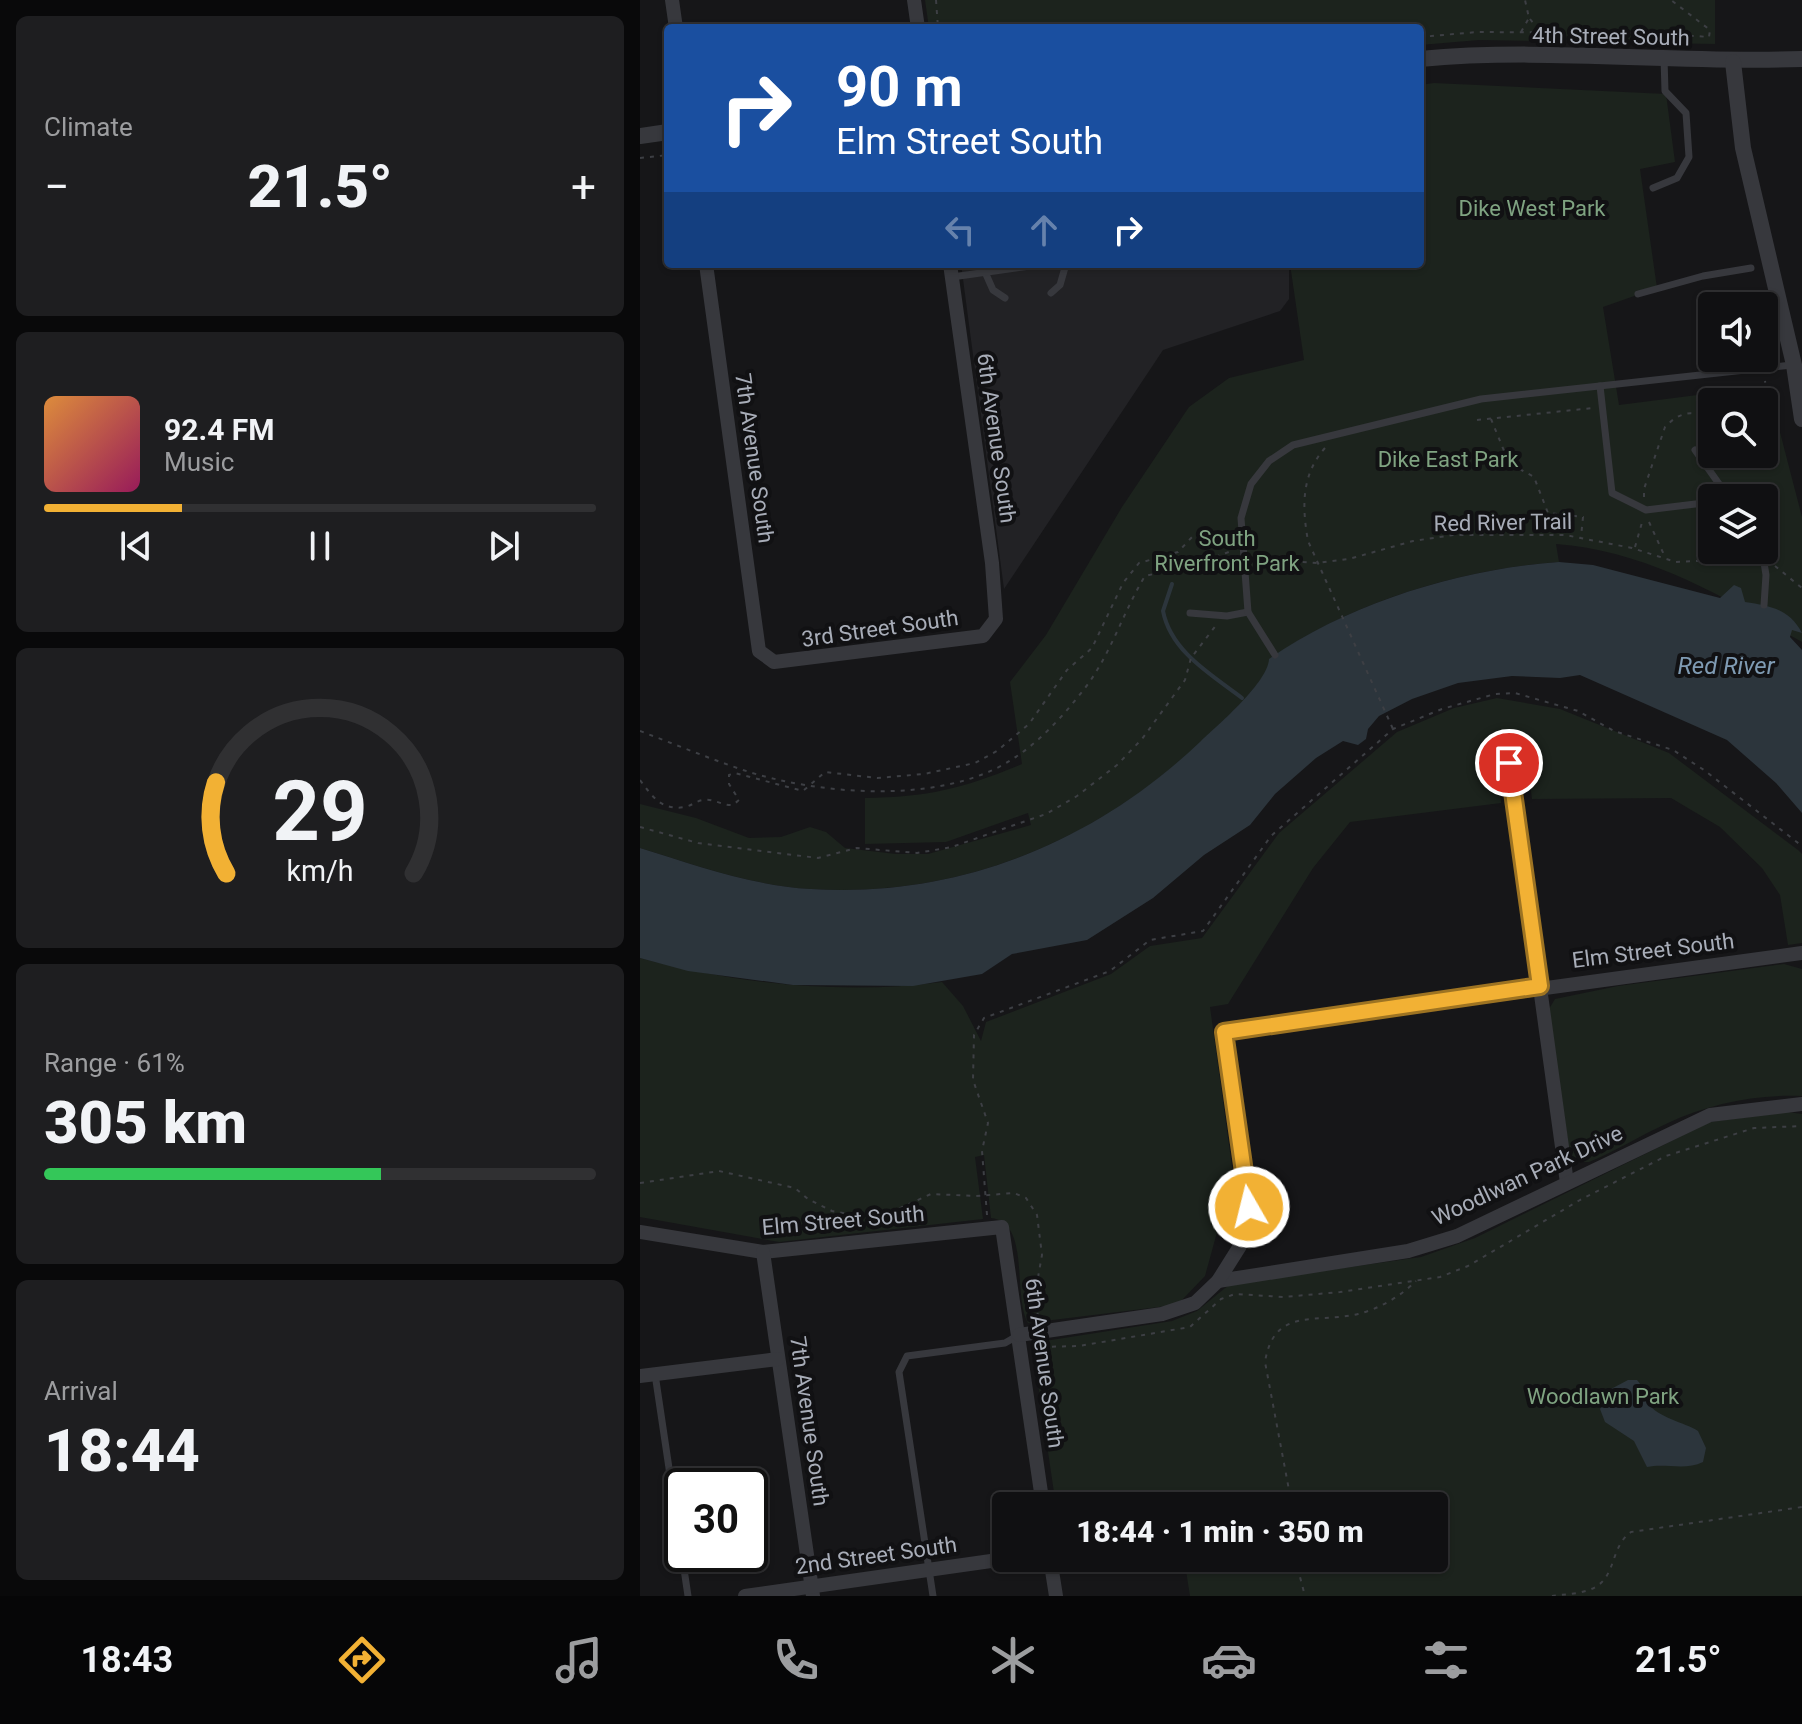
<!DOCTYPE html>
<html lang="en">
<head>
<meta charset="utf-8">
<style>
  body { margin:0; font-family:Roboto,sans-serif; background:#1e1e20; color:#f1f3f6; height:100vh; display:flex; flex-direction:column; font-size:30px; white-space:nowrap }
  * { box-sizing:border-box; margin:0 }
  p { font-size:26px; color:#9c9d9f }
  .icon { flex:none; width:44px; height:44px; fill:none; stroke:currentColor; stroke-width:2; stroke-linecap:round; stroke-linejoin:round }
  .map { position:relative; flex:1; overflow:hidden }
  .details { display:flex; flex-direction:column; gap:16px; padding:16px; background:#09090a; width:640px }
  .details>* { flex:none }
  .hud { position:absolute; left:24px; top:24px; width:760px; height:244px; border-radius:8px; box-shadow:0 2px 6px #0004,0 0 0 2px #303032; background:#1a4fa0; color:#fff; overflow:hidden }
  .controls { position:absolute; left:1058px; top:292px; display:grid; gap:16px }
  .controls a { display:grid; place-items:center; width:80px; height:80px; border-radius:8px; background:#101012; box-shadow:0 2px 6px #0004,0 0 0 2px #303032; font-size:40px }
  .speed { position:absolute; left:24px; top:1468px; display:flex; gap:16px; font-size:40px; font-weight:700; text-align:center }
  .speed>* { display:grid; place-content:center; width:104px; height:104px; border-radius:50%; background:#101012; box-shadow:0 2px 6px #0004,0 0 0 2px #303032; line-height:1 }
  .speed .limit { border:4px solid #111; border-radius:12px; background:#fff; color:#111 }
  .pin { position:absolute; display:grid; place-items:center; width:68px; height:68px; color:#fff; margin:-34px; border:4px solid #fff; border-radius:50%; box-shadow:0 2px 8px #0007 }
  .me { position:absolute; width:88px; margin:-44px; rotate:352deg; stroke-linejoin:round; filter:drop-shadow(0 0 6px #0008) }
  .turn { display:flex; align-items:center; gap:28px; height:168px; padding:0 40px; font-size:36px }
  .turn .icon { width:104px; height:104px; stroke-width:2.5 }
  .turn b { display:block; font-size:56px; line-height:68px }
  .lanes { display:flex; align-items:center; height:76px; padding:0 40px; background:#0003; justify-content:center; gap:40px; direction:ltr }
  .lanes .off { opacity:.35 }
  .big { font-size:60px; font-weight:800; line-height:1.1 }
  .details .widget { flex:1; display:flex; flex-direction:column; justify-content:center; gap:12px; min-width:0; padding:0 28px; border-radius:12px; background:#1e1e20 }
  .details .dial { align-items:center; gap:0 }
  .dial svg { height:208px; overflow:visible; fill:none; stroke:#303032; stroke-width:7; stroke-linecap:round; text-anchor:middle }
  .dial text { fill:#f1f3f6; stroke:none }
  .song { display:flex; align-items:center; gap:24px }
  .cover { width:96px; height:96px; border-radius:12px; background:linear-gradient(135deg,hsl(30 70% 55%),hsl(330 70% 35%)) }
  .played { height:8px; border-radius:4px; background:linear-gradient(90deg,#f2b134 25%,#303032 25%) }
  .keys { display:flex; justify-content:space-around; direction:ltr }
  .heat { display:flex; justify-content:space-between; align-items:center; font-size:44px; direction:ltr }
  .charge { height:12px; border-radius:6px; background:linear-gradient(90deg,#34c759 61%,#303032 0) }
  .trip { position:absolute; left:352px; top:1492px; width:456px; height:80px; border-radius:8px; background:#101012; box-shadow:0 2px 6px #0004,0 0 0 2px #303032; font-weight:800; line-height:80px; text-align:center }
  .tab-bar { display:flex; height:128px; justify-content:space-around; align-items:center; background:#060607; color:#9c9d9f }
  .tab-bar .icon { width:56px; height:56px }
  .tab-bar .on { color:#f2b134 }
  .tab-bar b { font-size:36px; color:#f1f3f6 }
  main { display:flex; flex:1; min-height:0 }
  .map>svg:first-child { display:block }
  .built { fill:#222225 }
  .green { fill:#1c231d; fill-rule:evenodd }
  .water { fill:#2c353c }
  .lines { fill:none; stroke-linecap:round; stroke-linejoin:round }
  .stream { stroke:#2c353c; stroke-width:4 }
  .path { stroke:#3d3f44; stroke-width:2; stroke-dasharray:4 6; stroke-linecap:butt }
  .service { stroke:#37383d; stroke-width:7 }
  .minor { stroke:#37383d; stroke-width:14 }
  .tertiary { stroke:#37383d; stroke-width:16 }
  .route-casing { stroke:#9d7322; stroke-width:20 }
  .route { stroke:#f2b134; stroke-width:14 }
  .labels { text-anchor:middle; stroke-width:8; stroke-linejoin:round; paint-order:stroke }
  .street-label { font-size:22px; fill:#a8adb8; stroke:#111113 }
  .park-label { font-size:22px; fill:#7fa381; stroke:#111113 }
  .water-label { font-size:24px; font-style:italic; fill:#7f9bb3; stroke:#111113 }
</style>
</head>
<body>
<main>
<section class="details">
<div class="widget"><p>Climate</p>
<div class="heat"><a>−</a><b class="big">21.5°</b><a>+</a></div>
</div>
<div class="widget">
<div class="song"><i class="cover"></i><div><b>92.4 FM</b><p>Music</p></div></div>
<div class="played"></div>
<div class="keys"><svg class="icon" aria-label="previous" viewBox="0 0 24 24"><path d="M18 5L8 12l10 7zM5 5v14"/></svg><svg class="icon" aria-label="pause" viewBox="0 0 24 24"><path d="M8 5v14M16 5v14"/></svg><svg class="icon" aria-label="next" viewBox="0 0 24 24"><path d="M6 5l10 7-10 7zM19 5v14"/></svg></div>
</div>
<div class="widget dial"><svg viewBox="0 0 100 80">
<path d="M14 69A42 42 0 1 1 86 69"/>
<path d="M14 69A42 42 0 0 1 10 34" stroke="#f2b134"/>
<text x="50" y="56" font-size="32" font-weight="700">29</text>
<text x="50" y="72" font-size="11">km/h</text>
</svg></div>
<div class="widget"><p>Range · 61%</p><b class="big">305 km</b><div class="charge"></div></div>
<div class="widget"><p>Arrival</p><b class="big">18:44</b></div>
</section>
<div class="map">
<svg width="1162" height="1596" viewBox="0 0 1162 1596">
  <rect width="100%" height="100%" fill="#161618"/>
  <!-- built -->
  <polygon class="built" points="321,264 649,264 649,299 640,311 523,350 364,589"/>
  <!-- green -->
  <g class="green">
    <polygon points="285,0 1075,0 1075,44 839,40 780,45 780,28 289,28"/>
    <path d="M794 83 1026 94 1035 162 1000 169 1017 288 963 307 979 405 1128 386 1162 517V642C1084 597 1008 551 916 544L919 562C821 569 711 602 630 659 628 682 579 724 562 741 455 842 319 898 171 889 113 886 55 865 0 848V804L56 818 109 838 141 837 170 827 186 832 205 848 256 854H288L391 825 388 813 306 842 225 844V798C289 797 324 788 382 764L370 682 406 635 482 507 549 407 589 378 664 360 650 264H780V85ZM1072 402H1124V454H1072ZM1072 498H1124V550H1072Z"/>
    <path d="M857 698 920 709 1029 753 1158 850 1162 854V943L1148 945 1140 895 1122 868 1080 827 1031 798 892 799 887 759 857 761 861 803 710 822 673 868 588 1004 570 1007 593 1174 565 1276 542 1300 527 1306 388 1323C372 1296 391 1222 351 1218L344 1155 335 1157 343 1219 139 1242 0 1217V958C97 984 202 995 302 982L323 1006 341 1041 346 1022 471 974 510 946 562 938 639 833 757 732 814 708Z"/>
    <path d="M1144 964 1162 969V1096C1117 1094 1068 1104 1028 1123 1001 1135 976 1151 949 1162H940L930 1156 909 1009 915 999 978 986Z"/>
    <polygon points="1148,1112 1162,1114 1162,1596 550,1596 544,1558 794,1558 794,1506 416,1506 392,1343 532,1321 557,1311 590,1284 781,1257 835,1238 1070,1122"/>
  </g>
  <!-- water -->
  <g class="water">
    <path d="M919 562 953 565 1080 598 1094 585 1101 588 1105 602C1131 606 1149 609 1162 633L1152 630 1150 637 1162 650V813L1136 783 1087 740 940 675 920 678 872 676 818 683 772 699 739 716 728 729 726 739 718 745 703 741 676 758 635 794 610 825 564 855 513 898 447 940 372 954 342 974 273 986 153 985 48 971 0 958V848C55 865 113 886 171 889 319 898 455 842 561 741 579 724 628 682 629 659 711 602 821 569 919 562Z"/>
    <path d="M988 1380H997C1004 1387 1003 1395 1008 1403 1018 1418 1044 1422 1058 1431L1066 1448 1063 1462C1045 1471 1026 1463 1007 1467L994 1441 965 1422 960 1409 971 1389Z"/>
  </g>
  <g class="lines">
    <!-- stream -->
    <path class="stream" d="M532 584 523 611C531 652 572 675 602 698"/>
    <!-- path -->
    <g class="path">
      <polyline points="296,0 298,28"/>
      <polyline points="890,19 901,33"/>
      <polyline points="881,32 889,18 885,0"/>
      <polyline points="780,37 837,32 1012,33 1069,37 1070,30 1031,0"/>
      <polyline points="0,158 28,155"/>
      <polyline points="1084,402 1086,393 1092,393 1105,402"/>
      <polyline points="851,419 869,463 894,477 908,513 943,517 941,537"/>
      <polyline points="837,420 953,408"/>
      <path d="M685 448C661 475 662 507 668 541L753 729"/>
      <polyline points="1124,451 1134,452 1134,445 1125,381"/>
      <polyline points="1087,454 1098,464 1101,454"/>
      <path d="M1004 497V489L1025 427C1040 411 1058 407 1072 426"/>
      <polyline points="1009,522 1025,557"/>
      <polyline points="995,547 1003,519"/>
      <polyline points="614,555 620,559 677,563 709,559 773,541 813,535 925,535 992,548 1036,562 1111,558"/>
      <polyline points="1135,566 1162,588"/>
      <path d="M0 731C34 744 68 758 103 770 178 795 301 805 371 760 400 742 424 715 445 688 471 654 483 612 505 576L557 564 594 550"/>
      <path d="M0 780C12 796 21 811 45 807 51 806 56 801 63 800 74 798 82 806 93 805L99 800 89 784V775L95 773 163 791 185 772 237 778 284 774 335 763 357 751 389 724 427 670 452 648 483 583 499 563 538 552 553 536 591 532"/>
      <polyline points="0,827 58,843 178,858 217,848 277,853 312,847 357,831 406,814 437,796 477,765 502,739 545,680 551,658 577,624"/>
      <polyline points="0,1183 79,1171 155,1188 168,1199 192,1211 214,1215 258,1209 291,1194 336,1196 374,1193 386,1198 397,1215 402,1255 395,1294 398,1317"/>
      <polyline points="347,1215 342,1151 348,1123 333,1080 334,1035 344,1018 470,971 510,940 563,931 631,836 753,729 802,709 855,694 875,693 938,711 974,731 1033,750 1064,770 1162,846"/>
      <polyline points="402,1347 439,1346 550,1327 581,1299 595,1294 644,1297 700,1292 800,1277 828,1266 940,1200 1026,1156 1114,1128 1162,1126"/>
      <path d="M652 1506 625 1362C634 1306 676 1324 718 1314 739 1309 761 1296 776 1281"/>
      <polyline points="655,1558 665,1596"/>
      <path d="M912 1596C926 1594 945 1594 957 1586 976 1574 971 1546 991 1532L1162 1507"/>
    </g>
    <!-- service -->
    <g class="service">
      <polyline points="1013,188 1037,178 1049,157 1046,113 1025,91 1024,58"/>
      <polyline points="345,272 353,290 365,298"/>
      <polyline points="312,277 405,264"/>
      <polyline points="411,293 420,285 426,264"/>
      <polyline points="998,294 1063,276 1111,268"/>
      <polyline points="960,386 972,493 1006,510 1072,502"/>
      <polyline points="1055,450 1089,498"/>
      <polyline points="1122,550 1126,575 1124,605"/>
      <polyline points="550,613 587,616 608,612"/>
      <polyline points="635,655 608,612 601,518 611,484 629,461 653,445 841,399 1152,365"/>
      <polyline points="15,1374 48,1596"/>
      <polyline points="293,1596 259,1372 267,1356 365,1343 377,1336"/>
    </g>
    <!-- minor -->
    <g class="minor">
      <polyline points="32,0 36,28"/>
      <polyline points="274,0 278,28"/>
      <polyline points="66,264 119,651 134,662 343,636 356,619 352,563 310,264"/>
      <polyline points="869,763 927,1183"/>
      <polyline points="0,1232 123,1252 362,1227 403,1506"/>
      <polyline points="123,1252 173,1596"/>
      <polyline points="578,1281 768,1251 817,1236 1070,1115 1162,1104"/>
      <polyline points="379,1335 522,1314 555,1303 578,1281 600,1246 609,1207 584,1032 1162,953"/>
      <polyline points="0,1376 138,1359"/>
      <polyline points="410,1558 416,1596"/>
      <polyline points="105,1596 372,1558"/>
    </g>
    <!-- tertiary -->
    <g class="tertiary">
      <path d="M780 59C907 47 1035 64 1162 59"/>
      <polyline points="1093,62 1103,148 1154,365 1162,419"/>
      <polyline points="0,136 28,132"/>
    </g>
  </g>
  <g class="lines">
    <!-- route casing -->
    <g class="route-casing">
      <polyline id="route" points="609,1207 584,1032 900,986 869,763"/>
    </g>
    <!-- route -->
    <use href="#route" class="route"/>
  </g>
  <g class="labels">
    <!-- street labels -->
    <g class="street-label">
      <text transform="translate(971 36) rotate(1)" y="8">4th Street South</text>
      <text transform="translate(357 438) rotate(82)" y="8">6th Avenue South</text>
      <text transform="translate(115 458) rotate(82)" y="8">7th Avenue South</text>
      <text transform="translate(863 522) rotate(-1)" y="8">Red River Trail</text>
      <text transform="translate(240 628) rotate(-8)" y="8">3rd Street South</text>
      <text transform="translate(1013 950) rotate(-7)" y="8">Elm Street South</text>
      <text transform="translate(887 1175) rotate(-25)" y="8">Woodlwan Park Drive</text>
      <text transform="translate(203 1220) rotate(-5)" y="8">Elm Street South</text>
      <text transform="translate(405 1363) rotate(82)" y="8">6th Avenue South</text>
      <text transform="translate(170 1421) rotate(82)" y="8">7th Avenue South</text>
      <text transform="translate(236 1555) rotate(-8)" y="8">2nd Street South</text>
    </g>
    <!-- park labels -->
    <g class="park-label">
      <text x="892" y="216">Dike West Park</text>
      <text x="808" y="467">Dike East Park</text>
      <text x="587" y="546">South<tspan x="587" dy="25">Riverfront Park</tspan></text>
      <text x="963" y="1404">Woodlawn Park</text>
    </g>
    <!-- water labels -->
    <g class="water-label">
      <text x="1086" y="674">Red River</text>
    </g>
  </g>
</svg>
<div class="controls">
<a><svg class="icon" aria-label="sound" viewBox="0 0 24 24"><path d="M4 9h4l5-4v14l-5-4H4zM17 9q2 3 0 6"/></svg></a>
<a><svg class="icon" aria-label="search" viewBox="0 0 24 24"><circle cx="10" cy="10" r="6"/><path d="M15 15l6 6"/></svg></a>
<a><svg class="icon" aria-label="layers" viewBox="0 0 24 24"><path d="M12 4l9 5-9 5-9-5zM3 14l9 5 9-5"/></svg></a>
</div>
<div class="speed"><div class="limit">30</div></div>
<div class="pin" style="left:869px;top:763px;background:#d93025"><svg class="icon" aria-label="arrive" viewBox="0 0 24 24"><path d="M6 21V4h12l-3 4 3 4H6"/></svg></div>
<svg class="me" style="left:609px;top:1207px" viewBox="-20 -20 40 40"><circle r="17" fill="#f2b134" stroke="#fff" stroke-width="3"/><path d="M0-11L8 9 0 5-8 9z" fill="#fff"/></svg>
<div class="trip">18:44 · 1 min · 350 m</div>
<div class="hud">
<div class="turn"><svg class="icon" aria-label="right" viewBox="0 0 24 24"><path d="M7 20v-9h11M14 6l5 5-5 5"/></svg><div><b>90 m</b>Elm Street South</div></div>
<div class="lanes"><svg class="icon off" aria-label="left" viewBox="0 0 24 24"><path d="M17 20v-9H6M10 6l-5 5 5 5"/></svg><svg class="icon off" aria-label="ahead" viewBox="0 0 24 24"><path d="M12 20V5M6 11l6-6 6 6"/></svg><svg class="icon" aria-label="right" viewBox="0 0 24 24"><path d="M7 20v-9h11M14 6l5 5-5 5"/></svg></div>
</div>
</div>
</main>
<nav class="tab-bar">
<b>18:43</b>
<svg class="icon on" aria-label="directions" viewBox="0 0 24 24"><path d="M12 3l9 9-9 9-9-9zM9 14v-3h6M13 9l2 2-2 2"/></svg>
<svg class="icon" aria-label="music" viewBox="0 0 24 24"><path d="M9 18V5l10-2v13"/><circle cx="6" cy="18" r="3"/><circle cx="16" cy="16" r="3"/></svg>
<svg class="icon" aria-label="phone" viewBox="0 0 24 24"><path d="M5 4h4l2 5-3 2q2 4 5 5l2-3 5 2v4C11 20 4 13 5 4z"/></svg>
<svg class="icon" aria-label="climate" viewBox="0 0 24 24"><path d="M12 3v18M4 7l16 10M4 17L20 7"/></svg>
<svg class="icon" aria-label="car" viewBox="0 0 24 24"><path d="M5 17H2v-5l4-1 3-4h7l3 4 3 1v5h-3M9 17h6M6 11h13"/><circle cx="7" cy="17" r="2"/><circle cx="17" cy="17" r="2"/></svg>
<svg class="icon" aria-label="filters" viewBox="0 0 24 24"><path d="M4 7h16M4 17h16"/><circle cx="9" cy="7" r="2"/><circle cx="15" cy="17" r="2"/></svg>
<b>21.5°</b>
</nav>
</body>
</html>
